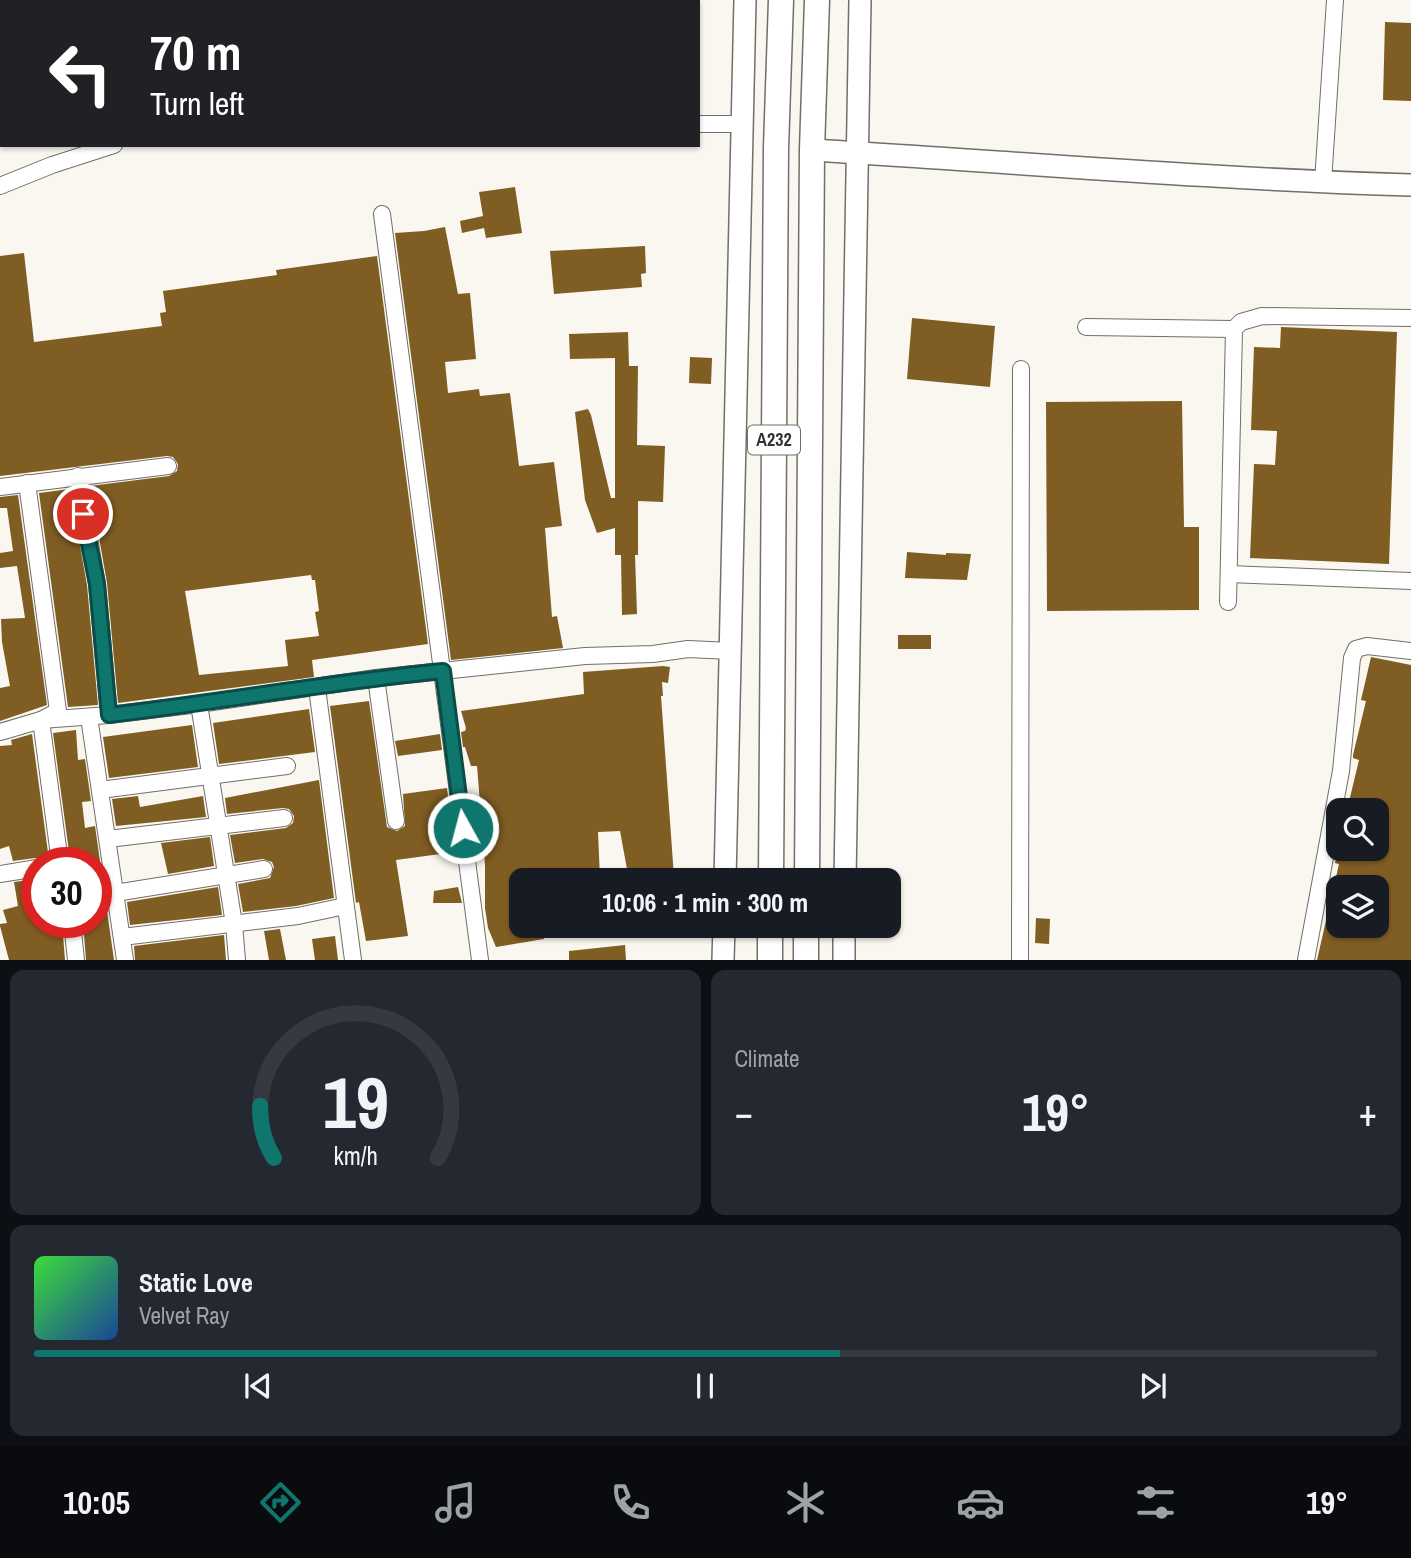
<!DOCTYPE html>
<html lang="en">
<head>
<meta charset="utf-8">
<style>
  body { margin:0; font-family:"Archivo Narrow",sans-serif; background:#242831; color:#f1f3f6; height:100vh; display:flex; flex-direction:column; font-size:26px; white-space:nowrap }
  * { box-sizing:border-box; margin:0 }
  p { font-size:23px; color:#9ea1a6 }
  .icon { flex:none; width:38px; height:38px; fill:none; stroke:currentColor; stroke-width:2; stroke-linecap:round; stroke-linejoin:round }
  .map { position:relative; height:960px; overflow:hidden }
  .sheet { display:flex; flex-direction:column; gap:10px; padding:10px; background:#0d0f14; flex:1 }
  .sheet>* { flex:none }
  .guide { position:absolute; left:0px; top:0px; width:700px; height:147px; box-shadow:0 2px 5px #0004; background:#202124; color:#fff; overflow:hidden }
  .controls { position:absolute; left:1326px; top:798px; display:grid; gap:14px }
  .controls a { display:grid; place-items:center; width:63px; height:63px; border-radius:14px; background:#171b24; box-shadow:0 2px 5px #0004; font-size:35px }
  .speed { position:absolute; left:21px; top:847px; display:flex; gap:14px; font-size:35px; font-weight:700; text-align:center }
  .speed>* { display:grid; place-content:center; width:91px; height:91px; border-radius:50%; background:#171b24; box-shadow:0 2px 5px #0004; line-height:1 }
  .speed .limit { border:10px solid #d22; background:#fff; color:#111 }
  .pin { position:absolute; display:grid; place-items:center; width:60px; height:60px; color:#fff; margin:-30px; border:4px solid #fff; border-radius:50%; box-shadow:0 2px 7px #0007 }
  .me { position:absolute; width:77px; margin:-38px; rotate:353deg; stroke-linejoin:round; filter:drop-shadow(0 0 5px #0008) }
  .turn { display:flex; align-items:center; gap:24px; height:147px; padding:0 35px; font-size:32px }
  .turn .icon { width:91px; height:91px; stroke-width:2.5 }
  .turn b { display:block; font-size:49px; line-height:60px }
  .big { font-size:52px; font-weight:700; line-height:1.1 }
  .sheet .card { flex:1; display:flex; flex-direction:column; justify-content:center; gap:10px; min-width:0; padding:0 24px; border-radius:14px; background:#242831 }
  .sheet .dial { align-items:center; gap:0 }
  .dial svg { height:182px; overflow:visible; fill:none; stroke:#363941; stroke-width:7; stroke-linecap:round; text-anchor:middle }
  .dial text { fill:#f1f3f6; stroke:none }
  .song { display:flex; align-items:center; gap:21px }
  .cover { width:84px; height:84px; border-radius:10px; background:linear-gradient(135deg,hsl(120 70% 55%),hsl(220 70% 35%)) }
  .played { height:7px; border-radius:4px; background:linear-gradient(90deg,#0f766e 60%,#363941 60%) }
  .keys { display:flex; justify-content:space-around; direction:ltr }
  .heat { display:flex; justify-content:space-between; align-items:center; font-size:38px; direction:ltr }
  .sheet .tiles { flex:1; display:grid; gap:10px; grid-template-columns:1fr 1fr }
  .card:last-child { grid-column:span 2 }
  .trip { position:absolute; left:509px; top:868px; width:392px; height:70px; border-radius:14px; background:#171b24; box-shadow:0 2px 5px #0004; font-weight:700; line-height:70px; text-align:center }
  .dock { display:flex; height:112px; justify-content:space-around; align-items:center; background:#090b0e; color:#9ea1a6 }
  .dock .icon { width:49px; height:49px }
  .dock .current { color:#0f766e }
  .dock b { font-size:32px; color:#f1f3f6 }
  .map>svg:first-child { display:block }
  .building { fill:#805d22; fill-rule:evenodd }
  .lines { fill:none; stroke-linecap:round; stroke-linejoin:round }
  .minor-casing { stroke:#706f68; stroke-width:18 }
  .major-casing { stroke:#706f68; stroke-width:24 }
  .highway-casing { stroke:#706f68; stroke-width:27 }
  .minor { stroke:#fff; stroke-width:16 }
  .major { stroke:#fff; stroke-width:21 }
  .highway { stroke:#fff; stroke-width:24 }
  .route-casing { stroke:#0a4d48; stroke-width:18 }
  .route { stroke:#0f766e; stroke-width:12 }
  .labels { text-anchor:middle; stroke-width:7; stroke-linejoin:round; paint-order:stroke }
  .shield { fill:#fff; stroke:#706f6d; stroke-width:2 }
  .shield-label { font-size:18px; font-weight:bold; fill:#32312e }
</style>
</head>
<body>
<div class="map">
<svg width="1411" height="960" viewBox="0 0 1411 960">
  <rect width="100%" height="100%" fill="#f9f7ef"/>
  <!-- building -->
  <g class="building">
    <polygon points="1385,22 1411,23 1411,101 1383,100"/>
    <polygon points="515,187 522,233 486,238 484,228 462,233 460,221 483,216 479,192"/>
    <polygon points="445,227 458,294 470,293 476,359 445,362 448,393 479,389 480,396 510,393 519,466 554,462 562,526 545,528 552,617 557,616 563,648 451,660 395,233 424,231"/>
    <polygon points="645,246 646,273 641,274 642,287 554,294 550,251"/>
    <path d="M24 253 34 342 162 326 160 313 166 312 163 291 277 275 276 270 377 256 428 644 312 660 314 677 118 703 107 583 90 486 169 476 177 471 178 464 173 457 167 456 0 476V256ZM311 575 312 580H315L319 611 315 612 319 636 285 640 288 666 199 675 185 591Z"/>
    <polygon points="912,318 995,326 990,387 907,379"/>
    <polygon points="1281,327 1397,332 1389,564 1250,558 1254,464 1275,465 1277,431 1251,430 1254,347 1280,348"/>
    <polygon points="628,332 629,366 638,366 637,445 665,446 663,502 638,501 638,555 635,555 637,614 622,615 621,555 615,555 615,528 597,533 585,500 575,412 588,409 591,415 611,498 615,498 615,358 570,359 569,334"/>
    <polygon points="690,357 712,358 711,384 689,383"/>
    <polygon points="1182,401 1184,527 1199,527 1199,610 1047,611 1046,402"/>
    <polygon points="70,489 87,585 98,705 68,707 39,493"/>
    <polygon points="18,495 47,705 0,721 0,688 10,686 2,642 1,619 25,618 17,566 0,568 0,553 13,551 7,508 0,508 0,497"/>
    <polygon points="907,552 946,555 946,553 971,554 967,580 905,578"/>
    <rect x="898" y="635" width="33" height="14"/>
    <path d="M1371 657 1411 665V960H1317L1339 864 1335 863 1338 849H1377V810H1347L1359 760 1353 758V755L1366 701 1361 700ZM1339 887H1377V926H1339Z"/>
    <polygon points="663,666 670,667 668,683 662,682 663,696 661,696 674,877 659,877 659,880 629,880 620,831 598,832 600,879 522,879 522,926 543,926 544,939 496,947 488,928 485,908 485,865 477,766 471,766 465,747 463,747 461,732 465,731 466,728 461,711 584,694 583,672"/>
    <polygon points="369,701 387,827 397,831 405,826 403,794 447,788 455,852 396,860 408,936 366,941 359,902 356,903 330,706"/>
    <polygon points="309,709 315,752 219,764 213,723"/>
    <polygon points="192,725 198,767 109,778 103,737"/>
    <polygon points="76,730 78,760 85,759 91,801 82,802 85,828 95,826 114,960 86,960 83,922 96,922 96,860 70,859 53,733"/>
    <polygon points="32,734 49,860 45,861 35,858 13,861 9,846 0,849 0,746 12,745 11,740"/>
    <polygon points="440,734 442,750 398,756 395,741"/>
    <polygon points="319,780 334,898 296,906 243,912 238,884 270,878 274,867 272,862 263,859 235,863 230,835 286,828 293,823 294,816 289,809 283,808 227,814 225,798"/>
    <polygon points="138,796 140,807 203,796 206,817 116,826 112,799"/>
    <polygon points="210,837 214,866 168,874 161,843"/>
    <polygon points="37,879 37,922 62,922 65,960 9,960 0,926 0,924 7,923 3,910 18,906 14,882"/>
    <polygon points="218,887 222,915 130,925 127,902"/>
    <polygon points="458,887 462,903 433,903 434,891"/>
    <polygon points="1036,918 1050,919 1049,944 1035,943"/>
    <polygon points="280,929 286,960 269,960 264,931"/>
    <polygon points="224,935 226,960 135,960 134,946"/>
    <polygon points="335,936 338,960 315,960 312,939"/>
    <polygon points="625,945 626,960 569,960 569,951"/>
  </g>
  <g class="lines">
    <!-- minor casing -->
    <g class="minor-casing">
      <g id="minor">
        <polyline points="234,0 235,2"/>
        <polyline points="698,124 743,124"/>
        <polyline points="1323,182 1335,0"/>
        <polyline points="0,186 52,165 114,145"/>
        <polyline points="382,214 480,960"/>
        <polyline points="1086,327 1234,329"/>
        <polyline points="78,476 97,584 109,715"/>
        <polyline points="27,483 58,711 41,720 60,863"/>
        <polyline points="0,487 168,466"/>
        <polyline points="1229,574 1411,581"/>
        <polyline points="1228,602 1234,329 1241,322 1262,316 1411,318"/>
        <polyline points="376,678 396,821"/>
        <polyline points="317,688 353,960"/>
        <polyline points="199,704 234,924 237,960"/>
        <polyline points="89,717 125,960"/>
        <polyline points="0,732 41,720 109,715 199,704 376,678 585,656 653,654 688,649 731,651"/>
        <polyline points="100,790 287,766"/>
        <polyline points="108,839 284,818"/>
        <polyline points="0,874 37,868"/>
        <polyline points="115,893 264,869"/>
        <polyline points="72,922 76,960"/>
        <polyline points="122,937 298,916 345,906"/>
        <polyline points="1020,960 1021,369"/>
        <polyline points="1306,960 1341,771 1352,658 1356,649 1367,646 1411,651"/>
      </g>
    </g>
    <!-- major casing -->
    <g class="major-casing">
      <g id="major">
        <path d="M812 150C1012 162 1211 179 1411 185"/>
        <polyline points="725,880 745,0"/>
        <polyline points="845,880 860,0"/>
        <polyline points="723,960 724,926"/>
        <polyline points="844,960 844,926"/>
      </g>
    </g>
    <!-- highway casing -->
    <g class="highway-casing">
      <g id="highway">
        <polyline points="771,880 776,148 781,0"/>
        <polyline points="807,880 812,150 817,0"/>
        <polyline points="770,960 770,926"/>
        <polyline points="806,960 806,926"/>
      </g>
    </g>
    <!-- minor -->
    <use href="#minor" class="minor"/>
    <!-- major -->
    <use href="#major" class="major"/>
    <!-- highway -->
    <use href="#highway" class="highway"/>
  </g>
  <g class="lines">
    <!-- route casing -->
    <g class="route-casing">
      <path id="route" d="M83 514 97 584 109 715C220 702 331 682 443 671L463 828"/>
    </g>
    <!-- route -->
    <use href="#route" class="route"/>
  </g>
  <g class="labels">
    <!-- shield labels -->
    <rect class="shield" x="748" y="425.5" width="52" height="29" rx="5"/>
    <g class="shield-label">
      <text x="774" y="446">A232</text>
    </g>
  </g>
</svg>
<div class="controls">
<a><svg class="icon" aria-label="search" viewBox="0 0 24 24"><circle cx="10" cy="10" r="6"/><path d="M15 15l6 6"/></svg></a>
<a><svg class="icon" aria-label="layers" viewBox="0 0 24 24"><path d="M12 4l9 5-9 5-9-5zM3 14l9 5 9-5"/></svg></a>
</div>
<div class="speed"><div class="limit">30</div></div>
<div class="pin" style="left:83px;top:514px;background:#d93025"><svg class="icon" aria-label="arrive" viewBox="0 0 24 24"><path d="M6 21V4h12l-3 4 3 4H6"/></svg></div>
<svg class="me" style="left:463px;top:828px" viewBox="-20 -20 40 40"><circle r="17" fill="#0f766e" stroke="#fff" stroke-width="3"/><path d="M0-11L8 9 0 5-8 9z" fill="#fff"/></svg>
<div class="trip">10:06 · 1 min · 300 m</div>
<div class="guide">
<div class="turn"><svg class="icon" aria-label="left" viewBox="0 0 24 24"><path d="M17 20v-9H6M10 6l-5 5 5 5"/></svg><div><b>70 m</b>Turn left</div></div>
</div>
</div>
<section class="sheet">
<div class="tiles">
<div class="card dial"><svg viewBox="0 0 100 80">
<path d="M14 69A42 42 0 1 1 86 69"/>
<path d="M14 69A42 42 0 0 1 8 46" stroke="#0f766e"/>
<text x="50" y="56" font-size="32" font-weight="700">19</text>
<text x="50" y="72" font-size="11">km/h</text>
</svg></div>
<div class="card"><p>Climate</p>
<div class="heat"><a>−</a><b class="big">19°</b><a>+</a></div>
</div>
<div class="card">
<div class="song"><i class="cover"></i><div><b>Static Love</b><p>Velvet Ray</p></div></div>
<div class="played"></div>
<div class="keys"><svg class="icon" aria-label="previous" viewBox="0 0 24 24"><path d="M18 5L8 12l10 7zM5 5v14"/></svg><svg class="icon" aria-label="pause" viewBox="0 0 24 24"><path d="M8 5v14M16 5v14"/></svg><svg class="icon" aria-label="next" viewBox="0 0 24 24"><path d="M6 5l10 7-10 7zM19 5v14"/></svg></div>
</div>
</div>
</section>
<nav class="dock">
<b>10:05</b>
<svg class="icon current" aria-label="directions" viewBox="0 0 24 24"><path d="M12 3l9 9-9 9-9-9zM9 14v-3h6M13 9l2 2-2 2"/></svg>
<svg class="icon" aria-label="music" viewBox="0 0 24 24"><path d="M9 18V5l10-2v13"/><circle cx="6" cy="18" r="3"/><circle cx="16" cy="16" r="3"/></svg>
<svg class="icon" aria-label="phone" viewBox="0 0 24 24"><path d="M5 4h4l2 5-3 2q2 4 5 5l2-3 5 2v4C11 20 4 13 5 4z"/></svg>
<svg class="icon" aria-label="climate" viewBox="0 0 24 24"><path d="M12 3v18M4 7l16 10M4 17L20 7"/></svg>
<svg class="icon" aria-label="car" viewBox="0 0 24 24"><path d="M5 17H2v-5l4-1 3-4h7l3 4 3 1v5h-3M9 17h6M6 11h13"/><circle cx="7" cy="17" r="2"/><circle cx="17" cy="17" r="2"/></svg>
<svg class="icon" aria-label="filters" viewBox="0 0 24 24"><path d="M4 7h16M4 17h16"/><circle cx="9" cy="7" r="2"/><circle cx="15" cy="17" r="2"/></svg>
<b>19°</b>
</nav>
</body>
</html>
